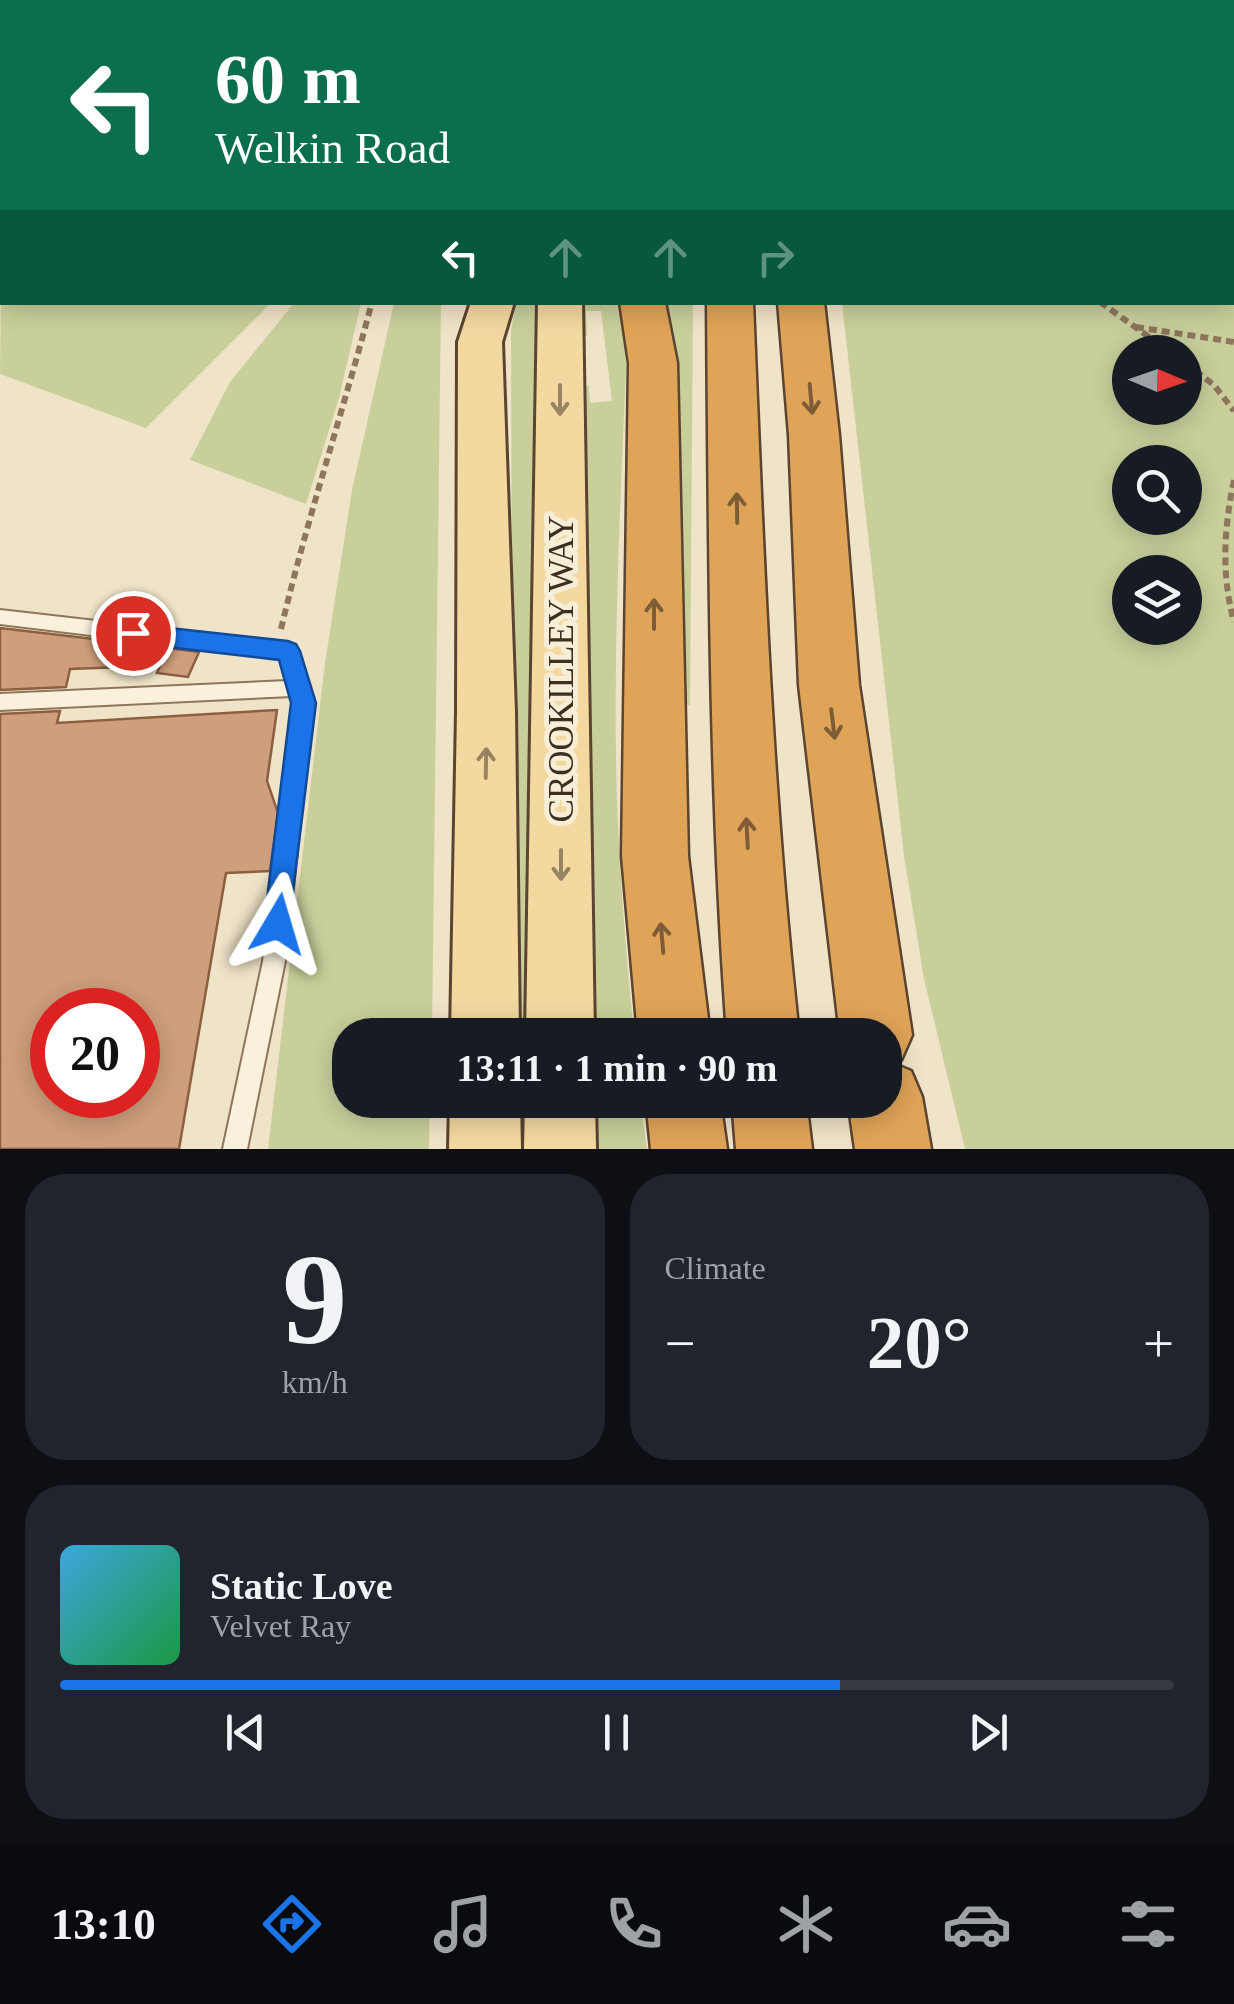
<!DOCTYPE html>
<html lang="en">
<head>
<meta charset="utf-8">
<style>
  body { margin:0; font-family:"Times New Roman",serif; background:#20242c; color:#f1f3f6; height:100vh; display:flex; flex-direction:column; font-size:38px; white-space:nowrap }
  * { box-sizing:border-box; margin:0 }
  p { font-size:32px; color:#9ea1a6 }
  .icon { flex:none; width:55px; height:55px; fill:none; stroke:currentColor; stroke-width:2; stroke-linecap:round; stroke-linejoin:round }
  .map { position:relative; height:1149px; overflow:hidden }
  .details { display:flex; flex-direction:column; gap:25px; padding:25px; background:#0d0f14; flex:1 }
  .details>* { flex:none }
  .banner { position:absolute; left:0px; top:0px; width:1235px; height:305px; box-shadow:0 5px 25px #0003; background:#0b6e4f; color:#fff; overflow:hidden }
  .needle { width:65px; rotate:92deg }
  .controls { position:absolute; left:1112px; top:335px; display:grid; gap:20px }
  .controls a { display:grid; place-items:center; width:90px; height:90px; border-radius:50%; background:#171b24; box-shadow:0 5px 25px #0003; font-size:50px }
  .speed { position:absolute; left:30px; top:988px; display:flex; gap:20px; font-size:50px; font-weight:700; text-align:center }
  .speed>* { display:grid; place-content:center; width:130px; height:130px; border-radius:50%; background:#171b24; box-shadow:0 5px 25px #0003; line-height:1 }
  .speed .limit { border:15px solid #d22; background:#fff; color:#111 }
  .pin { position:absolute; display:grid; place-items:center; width:85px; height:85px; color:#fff; margin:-42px; border:5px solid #fff; border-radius:50%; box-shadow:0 2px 10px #0007 }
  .me { position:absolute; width:110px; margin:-55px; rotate:7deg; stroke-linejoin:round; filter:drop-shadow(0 0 8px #0008) }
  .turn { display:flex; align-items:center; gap:35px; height:210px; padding:0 50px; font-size:45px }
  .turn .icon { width:130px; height:130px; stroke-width:2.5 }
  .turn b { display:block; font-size:70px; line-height:85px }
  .lanes { display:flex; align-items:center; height:95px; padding:0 50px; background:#0003; justify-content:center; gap:50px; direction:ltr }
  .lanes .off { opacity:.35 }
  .big { font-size:75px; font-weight:600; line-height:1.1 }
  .details .card { flex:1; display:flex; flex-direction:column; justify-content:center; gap:15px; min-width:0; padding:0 35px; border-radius:40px; background:#20242c }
  .details .dial { align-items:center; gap:0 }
  .dial b { font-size:130px; line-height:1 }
  .song { display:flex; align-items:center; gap:30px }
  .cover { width:120px; height:120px; border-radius:15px; background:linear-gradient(135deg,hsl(200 70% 55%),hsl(140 70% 35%)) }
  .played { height:10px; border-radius:5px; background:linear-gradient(90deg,#1a73e8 70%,#363941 70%) }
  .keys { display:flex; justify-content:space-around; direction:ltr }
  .heat { display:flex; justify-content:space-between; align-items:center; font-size:55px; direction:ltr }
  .details .tiles { flex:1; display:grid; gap:25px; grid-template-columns:1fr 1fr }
  .card:last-child { grid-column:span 2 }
  .trip { position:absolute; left:332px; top:1018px; width:570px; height:100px; border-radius:40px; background:#171b24; box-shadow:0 5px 25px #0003; font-weight:600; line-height:100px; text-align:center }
  .dock { display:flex; height:160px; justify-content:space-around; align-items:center; background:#090b0e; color:#9ea1a6 }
  .dock .icon { width:70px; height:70px }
  .dock .active { color:#1a73e8 }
  .dock b { font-size:45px; color:#f1f3f6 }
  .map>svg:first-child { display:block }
  .green { fill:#c9cf9b; fill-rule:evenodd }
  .building { fill:#cf9f7d; stroke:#8d5f41; stroke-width:2.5; fill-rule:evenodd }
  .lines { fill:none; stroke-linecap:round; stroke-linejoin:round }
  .service-casing { stroke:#8d765c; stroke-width:4 }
  .primary-casing { stroke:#5b4430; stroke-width:6 }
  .motorway-casing { stroke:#5b4430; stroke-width:5 }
  .path-far1 { stroke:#8d765c; stroke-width:5; stroke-dasharray:5 4; stroke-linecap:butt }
  .path { stroke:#8d765c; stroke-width:6; stroke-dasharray:8 5; stroke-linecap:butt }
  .service { fill:#faf1dc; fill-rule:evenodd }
  .primary { fill:#f3d9a0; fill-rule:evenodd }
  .motorway { fill:#e0a458; fill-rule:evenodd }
  .oneway { stroke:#7e5d36 }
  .oneway2 { stroke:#988460 }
  .route { fill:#1a73e8; stroke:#114b97; stroke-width:2.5 }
  .labels { text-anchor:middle; stroke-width:10; stroke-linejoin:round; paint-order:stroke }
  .street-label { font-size:35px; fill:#3d2e20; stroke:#f7eed8 }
</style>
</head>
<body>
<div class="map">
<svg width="1234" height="1149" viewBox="0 0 1234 1149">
  <rect width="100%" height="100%" fill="#f0e4c8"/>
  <!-- green -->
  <g class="green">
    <polygon points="0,0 467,0 2,2 2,165"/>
    <path d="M754 0H1234V1149H965L924 979 904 856 842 303 1232 302V2H744ZM1130 352H1185V408H1130ZM1130 462H1185V518H1130ZM1130 572H1185V628H1130Z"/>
    <polygon points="2,187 2,302 271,303 146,428 0,374"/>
    <polygon points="548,302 541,1035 513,1035 511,330 516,303"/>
    <polygon points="294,303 361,303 339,398 306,504 190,460 230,382"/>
    <polygon points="394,303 441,303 432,1035 350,1035 350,1100 430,1100 429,1149 268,1149 325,663 352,490"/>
    <path d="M579 303H624L628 325C622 468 614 610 616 753 617 847 625 941 634 1035H590L580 386H589L590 403 612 401 601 311H586L587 336H579Z"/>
    <polygon points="662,303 693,303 690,705 680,705"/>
    <polygon points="591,1100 640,1100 647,1149 592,1149"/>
  </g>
  <!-- building -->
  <g class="building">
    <polygon points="0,628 154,646 151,666 70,669 66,687 0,690"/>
    <polygon points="168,648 199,652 188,677 157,673"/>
    <path d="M277 710 267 781 278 813 270 871 226 873 179 1149H0V714L60 711 57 723ZM52 1010H138V1095H52Z"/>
  </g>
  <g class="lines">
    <!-- service casing -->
    <g class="service-casing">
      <polygon id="service" points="0,610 288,643 294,646 297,651 313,703 285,961 247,1149 223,1149 263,961 295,703 292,696 0,710 0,694 288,681 281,658 0,624"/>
    </g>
    <!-- primary casing -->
    <g class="primary-casing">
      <g id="primary">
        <rect x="470" y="0" width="32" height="2"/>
        <polygon points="533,0 565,0 566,2 534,2"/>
        <polygon points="471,302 514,302 502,342 515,712 519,1035 451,1035 457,712 458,342"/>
        <polygon points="538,302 582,302 594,1035 526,1035"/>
        <polygon points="450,1100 520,1100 521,1149 449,1149"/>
        <polygon points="525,1100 595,1100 596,1149 524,1149"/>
      </g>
    </g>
    <!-- motorway casing -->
    <g class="motorway-casing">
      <g id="motorway">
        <polygon points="634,0 668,0 669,2 635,2"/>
        <polygon points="692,0 726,0 727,2 693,2"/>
        <polygon points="620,302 665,302 677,363 688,856 710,1035 638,1035 622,856 629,363"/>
        <path d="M707 302H753C763 547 772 792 799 1035H727C709 791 709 547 707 302Z"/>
        <polygon points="778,302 824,302 839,435 859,685 912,1035 901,1060 894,1064 911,1071 922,1097 931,1149 855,1149 848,1100 885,1100 885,1035 840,1035 799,685 789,435"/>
        <polygon points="646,1100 720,1100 727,1149 651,1149"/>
        <polygon points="732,1100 806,1100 812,1149 736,1149"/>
      </g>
    </g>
    <!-- path-far1 -->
    <polyline class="path-far1" points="147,2 156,0"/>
    <!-- path -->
    <g class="path">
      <polyline points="1100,302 1170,352"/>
      <polyline points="1136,327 1234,342"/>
      <polyline points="1185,363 1214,385 1234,411"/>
      <path d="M1234 480C1224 528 1221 574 1234 622"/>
      <path d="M281 629C307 519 343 412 372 302"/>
    </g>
    <!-- service -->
    <use href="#service" class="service"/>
    <!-- primary -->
    <use href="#primary" class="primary"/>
    <!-- motorway -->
    <use href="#motorway" class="motorway"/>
  </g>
  <!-- one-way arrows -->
  <defs><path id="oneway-shaft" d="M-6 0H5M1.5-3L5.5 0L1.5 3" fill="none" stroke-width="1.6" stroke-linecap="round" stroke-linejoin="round" transform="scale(2.5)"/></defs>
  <g class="oneway">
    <use href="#oneway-shaft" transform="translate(811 399) rotate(85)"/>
    <use href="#oneway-shaft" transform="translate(737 508) rotate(-91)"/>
    <use href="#oneway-shaft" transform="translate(654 614) rotate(-90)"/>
    <use href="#oneway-shaft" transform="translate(833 724) rotate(83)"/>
    <use href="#oneway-shaft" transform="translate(747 833) rotate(-93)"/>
    <use href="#oneway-shaft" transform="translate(662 938) rotate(-95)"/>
  </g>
  <g class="oneway2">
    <use href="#oneway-shaft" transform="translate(560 400) rotate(90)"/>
    <use href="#oneway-shaft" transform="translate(486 763) rotate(-89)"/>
    <use href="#oneway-shaft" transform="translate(561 865) rotate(90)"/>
  </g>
  <!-- route -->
  <polygon class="route" points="133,624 288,641 296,644 300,651 316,703 288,933 278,937 268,933 264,924 291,703 279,660 133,643 124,640 121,633 124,627"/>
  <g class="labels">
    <!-- street labels -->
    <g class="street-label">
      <text transform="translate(561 669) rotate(-90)" y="12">CROOKILLEY WAY</text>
    </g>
  </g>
</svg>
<div class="controls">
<a><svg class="needle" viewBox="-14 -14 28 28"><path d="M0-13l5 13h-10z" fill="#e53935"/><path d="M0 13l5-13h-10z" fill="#9ea1a6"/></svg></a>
<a><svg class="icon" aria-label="search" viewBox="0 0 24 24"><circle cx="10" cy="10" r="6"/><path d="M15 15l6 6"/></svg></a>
<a><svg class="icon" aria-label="layers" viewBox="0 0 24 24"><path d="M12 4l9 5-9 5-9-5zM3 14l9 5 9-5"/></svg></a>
</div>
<div class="speed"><div class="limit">20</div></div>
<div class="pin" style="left:133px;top:633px;background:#d93025"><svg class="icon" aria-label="arrive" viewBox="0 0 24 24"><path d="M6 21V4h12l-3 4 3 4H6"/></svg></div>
<svg class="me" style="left:278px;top:924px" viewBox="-20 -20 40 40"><path d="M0-17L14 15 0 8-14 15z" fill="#1a73e8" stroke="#fff" stroke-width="4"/></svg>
<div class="trip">13:11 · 1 min · 90 m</div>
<div class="banner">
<div class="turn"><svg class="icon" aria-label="left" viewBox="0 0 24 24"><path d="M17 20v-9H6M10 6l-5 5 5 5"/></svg><div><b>60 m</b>Welkin Road</div></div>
<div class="lanes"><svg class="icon" aria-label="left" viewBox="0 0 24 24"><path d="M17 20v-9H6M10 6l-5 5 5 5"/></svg><svg class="icon off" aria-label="ahead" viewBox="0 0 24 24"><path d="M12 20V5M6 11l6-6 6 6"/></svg><svg class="icon off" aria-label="ahead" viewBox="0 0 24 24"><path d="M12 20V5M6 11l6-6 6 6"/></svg><svg class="icon off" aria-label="right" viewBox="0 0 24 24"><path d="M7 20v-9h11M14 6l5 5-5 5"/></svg></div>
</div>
</div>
<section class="details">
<div class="tiles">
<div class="card dial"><b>9</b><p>km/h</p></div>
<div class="card"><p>Climate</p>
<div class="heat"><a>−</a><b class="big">20°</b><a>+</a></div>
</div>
<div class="card">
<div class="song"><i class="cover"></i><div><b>Static Love</b><p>Velvet Ray</p></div></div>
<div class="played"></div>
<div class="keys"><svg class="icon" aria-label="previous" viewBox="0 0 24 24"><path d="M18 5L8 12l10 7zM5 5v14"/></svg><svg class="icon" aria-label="pause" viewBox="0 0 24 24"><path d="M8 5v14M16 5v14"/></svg><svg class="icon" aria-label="next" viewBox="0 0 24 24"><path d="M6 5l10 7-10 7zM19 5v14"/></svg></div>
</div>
</div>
</section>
<nav class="dock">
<b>13:10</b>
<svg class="icon active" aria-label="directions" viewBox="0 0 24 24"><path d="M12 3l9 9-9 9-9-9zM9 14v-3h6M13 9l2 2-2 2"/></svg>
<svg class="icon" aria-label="music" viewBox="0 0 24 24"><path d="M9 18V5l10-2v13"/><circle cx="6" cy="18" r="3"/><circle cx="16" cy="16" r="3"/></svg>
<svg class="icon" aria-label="phone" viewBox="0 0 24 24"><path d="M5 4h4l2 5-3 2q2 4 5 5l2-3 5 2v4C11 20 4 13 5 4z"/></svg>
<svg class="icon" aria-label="climate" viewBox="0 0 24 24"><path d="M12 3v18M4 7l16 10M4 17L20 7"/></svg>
<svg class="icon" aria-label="car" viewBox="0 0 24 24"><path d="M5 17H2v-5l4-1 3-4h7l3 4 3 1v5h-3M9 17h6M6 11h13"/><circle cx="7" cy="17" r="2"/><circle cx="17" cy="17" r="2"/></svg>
<svg class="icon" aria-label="filters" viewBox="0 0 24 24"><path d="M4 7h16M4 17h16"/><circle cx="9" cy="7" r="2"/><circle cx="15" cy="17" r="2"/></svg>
</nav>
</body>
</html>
